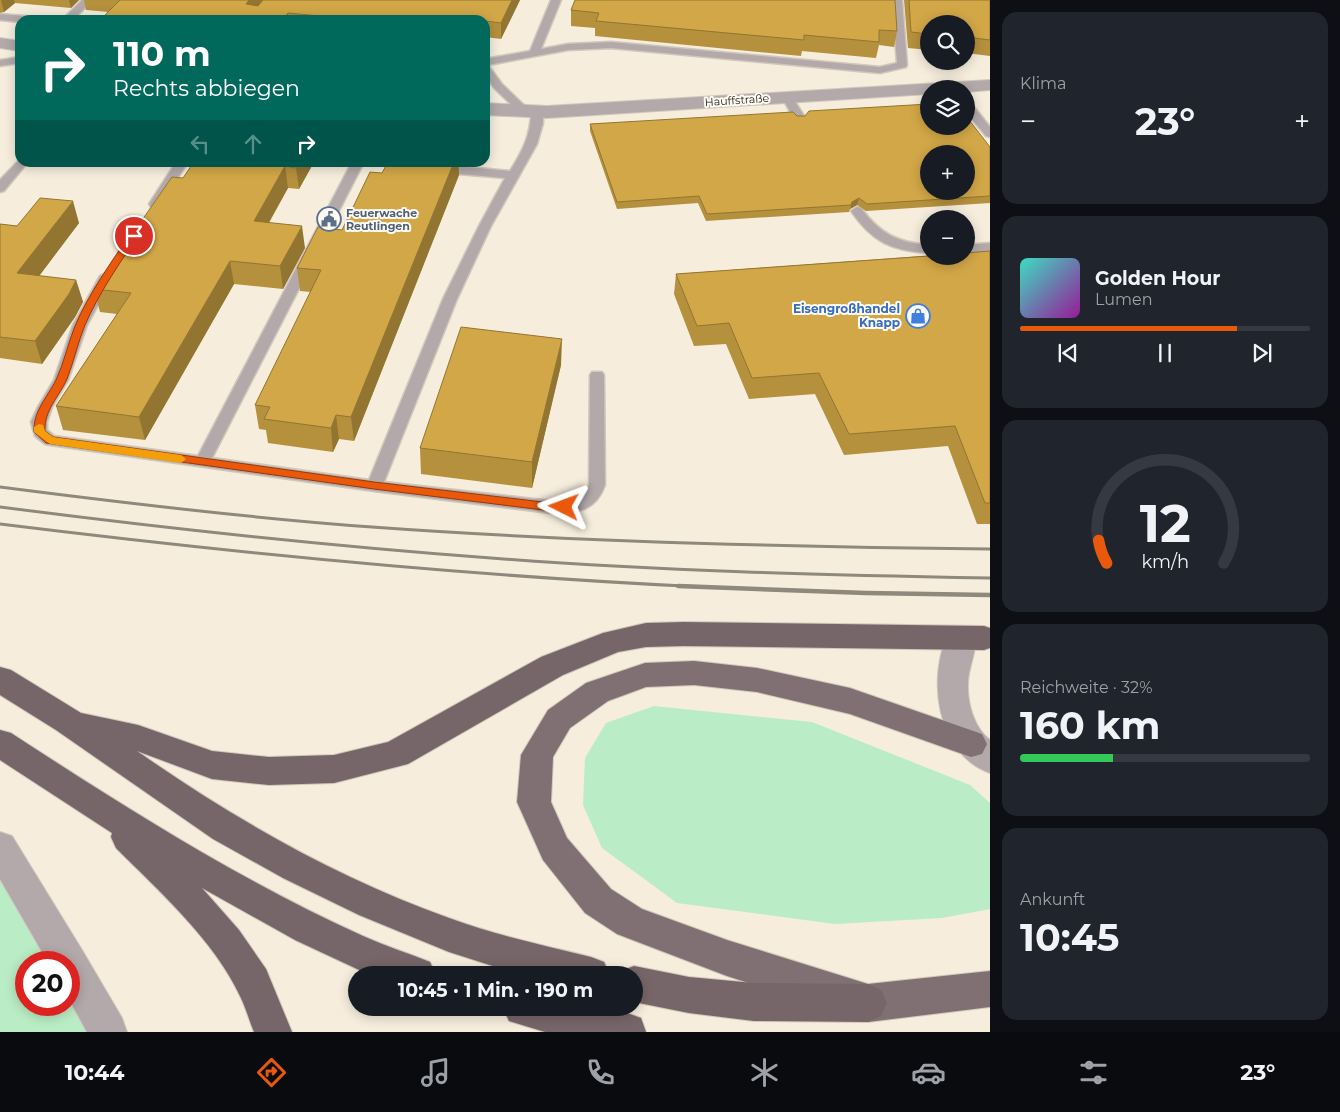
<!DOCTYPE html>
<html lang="de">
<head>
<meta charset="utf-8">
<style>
  body { margin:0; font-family:Montserrat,sans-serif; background:#20242c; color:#f1f3f6; height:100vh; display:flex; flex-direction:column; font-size:19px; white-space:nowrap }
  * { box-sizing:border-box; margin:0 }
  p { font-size:16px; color:#9ea1a6 }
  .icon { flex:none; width:28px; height:28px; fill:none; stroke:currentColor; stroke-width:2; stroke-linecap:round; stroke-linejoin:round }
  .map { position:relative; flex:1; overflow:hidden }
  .details { display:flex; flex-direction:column; gap:12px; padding:12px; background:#0d0f14; width:350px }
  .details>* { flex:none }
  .guide { position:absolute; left:15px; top:15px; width:475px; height:152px; border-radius:15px; box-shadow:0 2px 12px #0003; background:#00695c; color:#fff; overflow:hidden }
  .controls { position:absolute; left:920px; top:15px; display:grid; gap:10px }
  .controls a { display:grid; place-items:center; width:55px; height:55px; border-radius:50%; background:#171b24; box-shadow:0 2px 12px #0003; font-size:25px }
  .speed { position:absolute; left:15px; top:951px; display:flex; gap:10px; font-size:25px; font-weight:700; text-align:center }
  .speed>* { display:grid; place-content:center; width:65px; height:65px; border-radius:50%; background:#171b24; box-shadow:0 2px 12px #0003; line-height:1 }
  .speed .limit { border:8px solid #d22; background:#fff; color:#111 }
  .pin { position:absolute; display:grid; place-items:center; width:42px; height:42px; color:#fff; margin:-21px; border:2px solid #fff; border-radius:50%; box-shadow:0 1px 5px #0007 }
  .me { position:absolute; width:55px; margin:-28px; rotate:273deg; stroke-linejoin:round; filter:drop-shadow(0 0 4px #0008) }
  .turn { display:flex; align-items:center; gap:18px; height:105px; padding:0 15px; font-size:22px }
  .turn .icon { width:65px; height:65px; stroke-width:2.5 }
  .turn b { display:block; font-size:35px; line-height:42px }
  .lanes { display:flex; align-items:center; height:48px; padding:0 15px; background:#0003; justify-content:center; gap:25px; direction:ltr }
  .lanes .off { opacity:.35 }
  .big { font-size:38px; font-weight:700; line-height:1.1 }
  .details .tile { flex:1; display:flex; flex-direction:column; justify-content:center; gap:8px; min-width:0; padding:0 18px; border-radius:15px; background:#20242c }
  .details .dial { align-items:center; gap:0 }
  .dial svg { height:130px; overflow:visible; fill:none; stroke:#363941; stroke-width:7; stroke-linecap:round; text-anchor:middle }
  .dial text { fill:#f1f3f6; stroke:none }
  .song { display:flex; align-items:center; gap:15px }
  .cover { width:60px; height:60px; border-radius:8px; background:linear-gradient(135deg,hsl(170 70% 55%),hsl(300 70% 35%)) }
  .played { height:5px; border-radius:2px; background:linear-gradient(90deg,#ea580c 75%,#363941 75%) }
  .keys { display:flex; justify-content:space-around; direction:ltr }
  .heat { display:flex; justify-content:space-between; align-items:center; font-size:28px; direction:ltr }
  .charge { height:8px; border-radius:4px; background:linear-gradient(90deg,#34c759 32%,#363941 0) }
  .trip { position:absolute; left:348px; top:966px; width:295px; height:50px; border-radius:25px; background:#171b24; box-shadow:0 2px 12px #0003; font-weight:700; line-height:50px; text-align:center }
  .tab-bar { display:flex; height:80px; justify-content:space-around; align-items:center; background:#090b0e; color:#9ea1a6 }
  .tab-bar .icon { width:35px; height:35px }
  .tab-bar .selected { color:#ea580c }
  .tab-bar b { font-size:22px; color:#f1f3f6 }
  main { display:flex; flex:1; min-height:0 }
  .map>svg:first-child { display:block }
  .green { fill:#baedc5 }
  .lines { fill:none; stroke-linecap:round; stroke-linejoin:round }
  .service-casing { stroke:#d0c8ba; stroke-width:3 }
  .minor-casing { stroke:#d0c8ba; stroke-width:2 }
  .tertiary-casing { stroke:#d0c8ba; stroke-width:2 }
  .primary-casing { stroke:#d0c8ba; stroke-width:2 }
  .trunk-casing { stroke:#d0c8ba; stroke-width:2 }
  .service { fill:#b3a9ab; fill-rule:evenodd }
  .minor { fill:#b3a9ab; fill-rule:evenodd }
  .tertiary { fill:#b3a9ab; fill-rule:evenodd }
  .primary { fill:#807073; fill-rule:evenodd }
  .trunk { fill:#776669; fill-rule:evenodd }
  .rail-far1 { stroke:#8e887d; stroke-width:3 }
  .rail { stroke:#8e887d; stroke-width:4.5 }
  .wall { fill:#b5903d }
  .shaded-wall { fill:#937532 }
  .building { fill:#d2a747; stroke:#937532; fill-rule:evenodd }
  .route { fill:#ea580c; stroke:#983908 }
  .slow { fill:#f59e0b }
  .labels { text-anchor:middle; stroke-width:4; stroke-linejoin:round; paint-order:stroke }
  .far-street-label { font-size:11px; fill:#24211b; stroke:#fefbf4 }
  .far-service-label { font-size:11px; font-weight:bold; fill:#4e5e75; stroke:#fefbf4; text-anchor:start }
  .shop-label { font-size:12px; font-weight:bold; fill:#366cbe; stroke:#fefbf4; text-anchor:end }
</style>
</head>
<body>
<main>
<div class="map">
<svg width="990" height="1032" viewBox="0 0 990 1032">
  <rect width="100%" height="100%" fill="#f6eddd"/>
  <!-- green -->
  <g class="green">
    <polygon points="654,706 812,722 970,785 990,803 990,909 942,918 835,924 677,903 602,848 583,805 585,758 606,723"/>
    <polygon points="0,855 62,962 26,962 26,1005 69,1005 69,974 102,1032 0,1032"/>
  </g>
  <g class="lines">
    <!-- service casing -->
    <g class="service-casing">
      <g id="service">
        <polygon points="82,0 93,0 73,20 62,20"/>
        <polygon points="551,0 561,0 541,49 568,44 611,42 880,67 897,63 892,0 902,0 907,65 906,67 880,73 611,48 568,50 488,65 502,84 529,110 531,112 525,115 521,114 494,88 485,75 485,59 530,51"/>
        <polygon points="0,14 36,17 41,20 20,20 20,22 0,20"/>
        <polygon points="20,57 20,63 0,66 0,60"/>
        <polygon points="787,94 791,95 806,119 804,121 796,121 794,119 782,97"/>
        <polygon points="966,101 970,102 990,127 990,137 986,136 966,112"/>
        <path d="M537 109 543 112V123L537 144 491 226 457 299 384 482 551 501C568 501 582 503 589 485L590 375 592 372H602L604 375 605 485C595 512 577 513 551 513L374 491 50 445 45 444 35 436 31 422 38 407 54 380 73 325 100 276 107 272 114 276 87 325 68 380 52 407 47 422V430L54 436 198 456 352 162H364L212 458 369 480 443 299 479 226 505 178 436 172 430 168 436 164 510 171C522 152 531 135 531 112Z"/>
        <polygon points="20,159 20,162 28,162 4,191 0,192 0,180"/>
        <polygon points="176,162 188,162 159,207 151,207 149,204"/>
        <path d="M857 207 861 208C879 233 898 243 929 245V253C892 251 872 242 851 211Z"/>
        <polygon points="990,243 990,251 966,253 966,245"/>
      </g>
    </g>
    <!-- minor casing -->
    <g class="minor-casing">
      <g id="minor">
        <polygon points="0,38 20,41 20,51 0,48"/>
        <polygon points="990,80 990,90 966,92 966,89 929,89 929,94 547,118 485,115 485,103 547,106"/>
        <polygon points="0,832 12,836 82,950 122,1018 127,1032 87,1032 69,999 69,962 48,962 0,879"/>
      </g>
    </g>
    <!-- tertiary casing -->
    <g class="tertiary-casing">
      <path id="tertiary" d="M961 626 972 630C981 646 968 665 968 683 967 703 974 728 990 740V773C936 754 926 676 950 630Z"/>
    </g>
    <!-- primary casing -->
    <g class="primary-casing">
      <polygon id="primary" points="694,661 757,668 850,688 982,734 987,744 982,754 971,757 850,714 757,692 694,685 646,687 608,701 570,728 553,757 551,802 567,838 611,889 642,909 727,940 868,984 990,971 990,1007 868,1022 727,976 630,939 617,934 585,913 543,860 517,802 521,755 548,710 586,683 645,663"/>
    </g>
    <!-- trunk casing -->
    <g class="trunk-casing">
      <g id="trunk">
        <path d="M684 622 984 626 990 628V648L984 650 684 646 646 647 618 652 563 675 408 764 334 783 269 785 212 779 137 751C234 819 337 878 449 918 495 935 543 945 591 957L604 962 610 975H521L449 952 359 915 283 878 213 839 56 730 0 695V667L11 670 81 713 138 725 212 751 269 757 334 755 388 742 541 657 603 633 646 623Z"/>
        <path d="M0 730 11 733C123 806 241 881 363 936 385 946 408 953 430 962L436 975H370L295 940 202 888 239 930 266 969 292 1032H254C249 1020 246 1008 240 996 214 940 159 891 116 848L111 837 112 833 0 760Z"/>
        <polygon points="634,966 689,977 754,983 868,984 881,990 887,1003 881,1016 868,1022 754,1021 689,1013 634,1002 634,975 619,975 621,971"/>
        <polygon points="503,1008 603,1008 627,1013 641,1018 646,1032 545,1032 509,1021"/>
      </g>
    </g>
    <!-- service -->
    <use href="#service" class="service"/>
    <!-- minor -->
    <use href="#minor" class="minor"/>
    <!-- tertiary -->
    <use href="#tertiary" class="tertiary"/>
    <!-- primary -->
    <use href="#primary" class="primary"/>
    <!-- trunk -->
    <use href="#trunk" class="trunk"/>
    <!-- rail-far1 -->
    <g class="rail-far1">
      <path d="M0 487C124 503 247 518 372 527 578 542 784 547 990 549"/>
      <path d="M0 507C163 528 327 546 491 558 657 571 824 575 990 578"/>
      <path d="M0 524C234 553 468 576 704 587"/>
    </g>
    <!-- rail -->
    <polyline class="rail" points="678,586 866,593 990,595"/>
  </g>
  <!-- wall -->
  <g class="wall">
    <polygon points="0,0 79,0 71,8 15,3 4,12 0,13"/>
    <polygon points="84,0 520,0 501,39 485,37 485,20 105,20 104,16 108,12 86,10"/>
    <polygon points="575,0 897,31 894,47 879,45 876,58 802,51 801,56 595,36 595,28 571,26 571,10"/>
    <polygon points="904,0 990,0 990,56 966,53 966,24 929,24 929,50 908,48"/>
    <polygon points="797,116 990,147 990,203 866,211 857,205 850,209 849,212 706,221 698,203 617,209 590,131 590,124"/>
    <polygon points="194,162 314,162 299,189 288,188 269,223 305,248 283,289 234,284 145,440 63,430 56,406 117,314 100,312 94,289 183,178"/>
    <polygon points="388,162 464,162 463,164 459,164 459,175 354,441 339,439 333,452 268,443 266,430 259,429 255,405 311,292 300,291 297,268 342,230 382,173"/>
    <polygon points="79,223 39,276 76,280 83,302 75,317 42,364 0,358 0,224 17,226"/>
    <polygon points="990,251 990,524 977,524 948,446 844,455 815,394 749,399 726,344 694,346 674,294 676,274"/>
    <polygon points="561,365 532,488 421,474 420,448"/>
  </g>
  <!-- shaded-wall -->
  <g class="shaded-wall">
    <polygon points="1,0 14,0 15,3 4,12"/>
    <polygon points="69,0 79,0 71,8"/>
    <polygon points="249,0 263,0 248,20 246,4"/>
    <polygon points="512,0 520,0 501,39 501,23"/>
    <polygon points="288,13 288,20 282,20"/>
    <polygon points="299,162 314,162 299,189 296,168"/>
    <polygon points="454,162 458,162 459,175 354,441 351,417"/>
    <polygon points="285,166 288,188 257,243 254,221"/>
    <polygon points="859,198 857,205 850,209 852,202"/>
    <polygon points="73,201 79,223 24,296 17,273"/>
    <polygon points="302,226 305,248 283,289 280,266"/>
    <polygon points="230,261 234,284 145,440 139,417"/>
    <polygon points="76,280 83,302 75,317 42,364 35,341"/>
    <polygon points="562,339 561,365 532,488 532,462"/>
    <polygon points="336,415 339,439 333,452 331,428"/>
  </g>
  <!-- building -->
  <g class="building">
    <polygon points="120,0 249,0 246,4 258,6 263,0 512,0 501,23 485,21 485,20 362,20 288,13 282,20 105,20 109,16 104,16"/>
    <polygon points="575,0 895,0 897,31 879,30 879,42 804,35 804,40 596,21 599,13 571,10"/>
    <polygon points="909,0 990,0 990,40 966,37 966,24 929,24 929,34 911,32"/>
    <path d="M929 104V126H966V116L990 147V196L867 204 859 198 852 202 851 205 707 214 699 196 617 202 590 124 793 112 797 116H805L809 111ZM929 154H966V191H929Z"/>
    <polygon points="194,162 299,162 296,168 285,166 254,221 302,226 280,266 230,261 139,417 56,406 131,293 94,289 172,177 183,178"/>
    <polygon points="388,162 454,162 351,417 336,415 331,428 264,419 270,407 255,405 321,270 297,268 318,227 342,230 370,172 382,173"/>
    <polygon points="40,198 73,201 17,273 76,280 69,294 35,341 0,337 0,224 17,226"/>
    <polygon points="990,251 990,503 985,503 955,426 849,434 819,373 752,378 729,323 697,326 676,274 929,256 966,256 966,253"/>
    <polygon points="461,327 562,339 532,462 420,448"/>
  </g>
  <!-- route -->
  <path class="route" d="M134 233 138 236C119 264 99 293 85 325 78 342 74 361 67 379 59 397 44 410 45 431L53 437 374 482 551 503H564L570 507 568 510 551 511 374 489 46 443 34 432C33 411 47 398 56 380 64 363 68 343 75 326 89 293 111 263 130 234Z"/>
  <!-- slow -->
  <polygon class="slow" points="39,424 43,425 45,431 53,437 181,455 186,459 181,463 50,444 34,432 34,427"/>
  <!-- icons -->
  <defs>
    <g id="civic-ring" transform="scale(1.25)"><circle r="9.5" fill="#fefbf4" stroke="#5c6f8a" stroke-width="1.5"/><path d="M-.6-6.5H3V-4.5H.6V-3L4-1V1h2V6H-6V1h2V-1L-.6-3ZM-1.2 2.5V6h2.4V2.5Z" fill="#5c6f8a"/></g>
    <g id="shop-ring" transform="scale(1.25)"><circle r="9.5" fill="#fefbf4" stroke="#3f7fe0" stroke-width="1.5"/><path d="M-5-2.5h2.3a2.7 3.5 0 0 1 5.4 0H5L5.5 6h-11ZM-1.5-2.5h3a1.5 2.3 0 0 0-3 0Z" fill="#3f7fe0"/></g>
  </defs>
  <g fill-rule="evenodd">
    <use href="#civic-ring" x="329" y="219"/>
    <use href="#shop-ring" x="918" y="316"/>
  </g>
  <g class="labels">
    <!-- far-street labels -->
    <g class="far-street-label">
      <text transform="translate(737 100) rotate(-4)" y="4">Hauffstraße</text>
    </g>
    <!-- far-service labels -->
    <g class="far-service-label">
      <text x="346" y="217">Feuerwache<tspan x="346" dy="13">Reutlingen</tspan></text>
    </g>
    <!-- shop labels -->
    <g class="shop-label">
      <text x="900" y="313">Eisengroßhandel<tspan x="900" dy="14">Knapp</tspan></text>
    </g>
  </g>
</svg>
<div class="controls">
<a><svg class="icon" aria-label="search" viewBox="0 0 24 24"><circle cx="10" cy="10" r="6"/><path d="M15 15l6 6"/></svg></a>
<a><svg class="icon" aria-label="layers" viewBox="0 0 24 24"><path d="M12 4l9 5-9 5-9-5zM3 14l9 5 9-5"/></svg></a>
<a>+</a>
<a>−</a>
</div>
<div class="speed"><div class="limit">20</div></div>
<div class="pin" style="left:134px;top:236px;background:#d93025"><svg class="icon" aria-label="arrive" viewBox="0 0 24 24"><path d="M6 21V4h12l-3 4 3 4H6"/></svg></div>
<svg class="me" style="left:564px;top:507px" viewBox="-20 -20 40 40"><path d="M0-17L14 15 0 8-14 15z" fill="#ea580c" stroke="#fff" stroke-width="4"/></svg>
<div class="trip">10:45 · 1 Min. · 190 m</div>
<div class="guide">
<div class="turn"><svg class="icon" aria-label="right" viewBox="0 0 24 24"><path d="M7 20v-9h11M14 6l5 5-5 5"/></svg><div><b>110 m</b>Rechts abbiegen</div></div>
<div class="lanes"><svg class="icon off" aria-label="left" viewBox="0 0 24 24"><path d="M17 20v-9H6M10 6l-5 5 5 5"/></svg><svg class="icon off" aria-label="ahead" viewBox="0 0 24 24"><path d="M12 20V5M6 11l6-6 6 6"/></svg><svg class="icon" aria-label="right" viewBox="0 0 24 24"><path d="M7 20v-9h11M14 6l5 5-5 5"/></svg></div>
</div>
</div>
<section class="details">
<div class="tile"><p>Klima</p>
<div class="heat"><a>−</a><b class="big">23°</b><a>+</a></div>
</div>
<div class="tile">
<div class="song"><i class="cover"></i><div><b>Golden Hour</b><p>Lumen</p></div></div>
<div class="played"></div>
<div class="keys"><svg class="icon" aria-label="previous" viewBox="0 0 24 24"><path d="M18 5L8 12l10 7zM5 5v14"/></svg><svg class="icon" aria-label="pause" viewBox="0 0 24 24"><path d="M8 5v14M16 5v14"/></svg><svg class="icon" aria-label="next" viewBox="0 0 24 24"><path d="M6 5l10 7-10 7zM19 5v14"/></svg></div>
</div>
<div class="tile dial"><svg viewBox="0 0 100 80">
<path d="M14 69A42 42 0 1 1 86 69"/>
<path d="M14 69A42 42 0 0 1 9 55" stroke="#ea580c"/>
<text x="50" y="56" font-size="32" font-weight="700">12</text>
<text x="50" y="72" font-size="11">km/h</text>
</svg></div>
<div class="tile"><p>Reichweite · 32%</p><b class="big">160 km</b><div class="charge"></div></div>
<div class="tile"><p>Ankunft</p><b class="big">10:45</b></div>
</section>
</main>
<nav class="tab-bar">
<b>10:44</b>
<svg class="icon selected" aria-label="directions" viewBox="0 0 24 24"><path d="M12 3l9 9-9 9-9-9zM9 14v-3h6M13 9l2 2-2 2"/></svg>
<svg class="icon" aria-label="music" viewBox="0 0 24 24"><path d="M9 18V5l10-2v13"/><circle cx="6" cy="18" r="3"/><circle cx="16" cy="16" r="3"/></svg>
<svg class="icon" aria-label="phone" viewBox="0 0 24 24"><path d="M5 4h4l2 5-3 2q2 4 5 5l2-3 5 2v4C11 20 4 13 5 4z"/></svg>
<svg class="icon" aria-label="climate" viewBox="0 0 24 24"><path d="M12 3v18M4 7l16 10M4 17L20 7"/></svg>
<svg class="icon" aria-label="car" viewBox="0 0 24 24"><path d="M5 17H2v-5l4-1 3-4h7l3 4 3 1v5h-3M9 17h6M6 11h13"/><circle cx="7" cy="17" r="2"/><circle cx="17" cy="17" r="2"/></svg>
<svg class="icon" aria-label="filters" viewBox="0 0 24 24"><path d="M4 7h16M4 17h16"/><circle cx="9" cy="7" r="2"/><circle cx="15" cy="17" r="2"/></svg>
<b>23°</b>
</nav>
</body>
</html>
